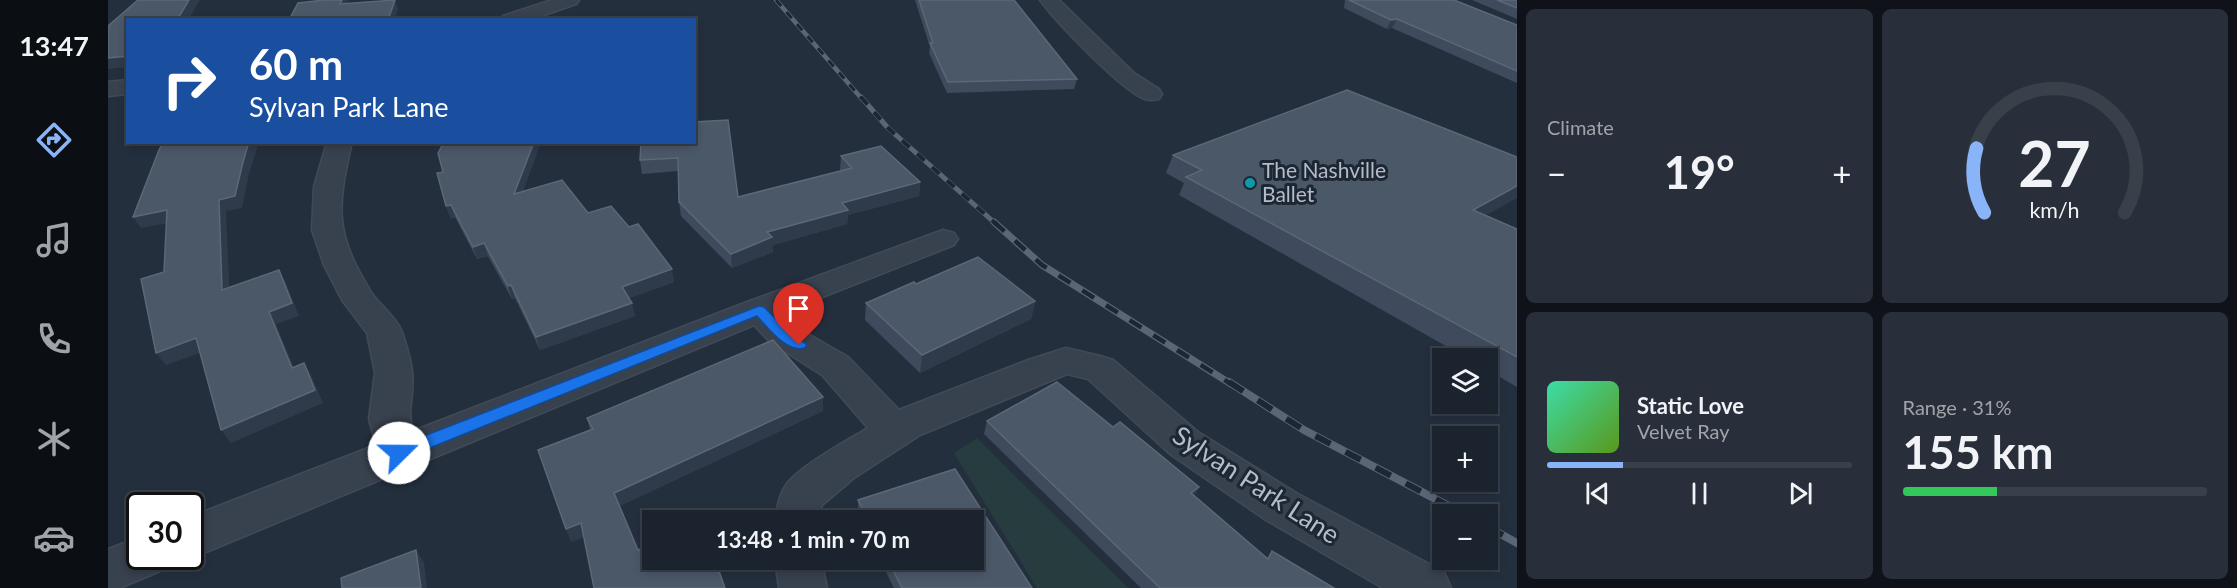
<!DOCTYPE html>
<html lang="en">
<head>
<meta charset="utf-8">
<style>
  body { margin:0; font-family:Lato,sans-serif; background:#282f3a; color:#f1f3f6; height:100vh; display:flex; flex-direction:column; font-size:22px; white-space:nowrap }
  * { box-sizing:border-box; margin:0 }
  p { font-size:20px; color:#a0a4aa }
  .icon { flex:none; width:33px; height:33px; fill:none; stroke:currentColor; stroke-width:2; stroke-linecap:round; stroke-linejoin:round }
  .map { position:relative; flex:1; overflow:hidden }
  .side { display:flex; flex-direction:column; gap:9px; padding:9px; background:#0f1319; width:720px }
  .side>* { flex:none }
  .banner { position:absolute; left:18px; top:18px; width:570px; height:126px; border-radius:0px; box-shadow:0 3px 9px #0003,0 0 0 2px #39404a; background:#1a4fa0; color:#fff; overflow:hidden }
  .fabs { position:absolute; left:1324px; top:348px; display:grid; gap:12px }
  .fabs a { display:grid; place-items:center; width:66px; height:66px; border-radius:0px; background:#1b232e; box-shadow:0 3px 9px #0003,0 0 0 2px #39404a; font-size:30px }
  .speed { position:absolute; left:18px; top:492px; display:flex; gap:12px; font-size:30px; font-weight:700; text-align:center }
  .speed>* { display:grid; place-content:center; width:78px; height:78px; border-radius:50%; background:#1b232e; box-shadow:0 3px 9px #0003,0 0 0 2px #39404a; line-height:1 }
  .speed .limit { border:3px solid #111; border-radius:9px; background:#fff; color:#111 }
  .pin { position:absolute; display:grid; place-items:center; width:51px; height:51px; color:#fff; margin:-62px -26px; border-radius:50% 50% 50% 0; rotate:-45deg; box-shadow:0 0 6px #0007 }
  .pin .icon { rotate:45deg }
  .me { position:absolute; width:66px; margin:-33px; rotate:68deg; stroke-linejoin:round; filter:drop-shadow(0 0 4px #0008) }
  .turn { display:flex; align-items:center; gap:21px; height:126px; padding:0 24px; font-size:27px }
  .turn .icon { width:78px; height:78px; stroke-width:2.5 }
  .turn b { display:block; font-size:42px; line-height:51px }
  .big { font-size:45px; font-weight:700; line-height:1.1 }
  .side .card { flex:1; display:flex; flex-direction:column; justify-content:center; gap:9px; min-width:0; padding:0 21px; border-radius:9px; background:#282f3a }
  .side .dial { align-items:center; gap:0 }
  .dial svg { height:156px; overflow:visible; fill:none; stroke:#39404a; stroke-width:7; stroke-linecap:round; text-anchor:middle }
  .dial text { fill:#f1f3f6; stroke:none }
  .song { display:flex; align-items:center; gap:18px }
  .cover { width:72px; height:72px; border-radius:9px; background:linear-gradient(135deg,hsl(160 70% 55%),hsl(90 70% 35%)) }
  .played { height:6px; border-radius:3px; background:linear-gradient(90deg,#8ab4f8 25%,#39404a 25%) }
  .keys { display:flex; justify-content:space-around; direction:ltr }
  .heat { display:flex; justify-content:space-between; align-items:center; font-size:33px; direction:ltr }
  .charge { height:9px; border-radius:4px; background:linear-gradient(90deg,#34c759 31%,#39404a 0) }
  .side .tiles { flex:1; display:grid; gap:9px; grid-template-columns:repeat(2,1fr) }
  .trip { position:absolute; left:534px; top:510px; width:342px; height:60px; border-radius:0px; background:#1b232e; box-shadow:0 3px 9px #0003,0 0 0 2px #39404a; font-weight:700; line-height:60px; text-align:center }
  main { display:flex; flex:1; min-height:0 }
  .tabs { display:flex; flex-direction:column; width:108px; justify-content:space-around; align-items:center; background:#0b0e12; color:#a0a4aa }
  .tabs .icon { width:42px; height:42px }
  .tabs .on { color:#8ab4f8 }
  .tabs b { font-size:27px; color:#f1f3f6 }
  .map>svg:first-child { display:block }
  .green { fill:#263c3f }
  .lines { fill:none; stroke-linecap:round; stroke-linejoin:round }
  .street-casing { stroke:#414a57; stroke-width:3 }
  .street { fill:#38414e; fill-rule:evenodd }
  .rail-far3-casing { stroke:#5a6575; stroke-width:4.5 }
  .rail-far2-casing { stroke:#5a6575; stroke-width:5 }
  .rail-far1-casing { stroke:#5a6575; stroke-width:7 }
  .rail-casing { stroke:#5a6575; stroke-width:8 }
  .rail-far3 { stroke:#1d2633; stroke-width:3; stroke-dasharray:8; stroke-linecap:butt }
  .rail-far2 { stroke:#1d2633; stroke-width:4; stroke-dasharray:10; stroke-linecap:butt }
  .rail-far1 { stroke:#1d2633; stroke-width:4.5; stroke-dasharray:14; stroke-linecap:butt }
  .rail { stroke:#1d2633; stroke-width:6; stroke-dasharray:17; stroke-linecap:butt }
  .wall { fill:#3f4b5c }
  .shaded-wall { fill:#2f3b4b }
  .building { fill:#4b5868; stroke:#5c6777; stroke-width:1.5 }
  .route { fill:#1a73e8; stroke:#114b97; stroke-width:1.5 }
  .culture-dot { fill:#0f9aa8; stroke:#1d2633; stroke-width:2 }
  .labels { text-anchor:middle; stroke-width:6; stroke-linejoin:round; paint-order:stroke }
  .poi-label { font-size:21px; fill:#b4bcc9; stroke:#1d2633; text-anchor:start }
  .near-street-label { font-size:26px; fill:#b4bcc9; stroke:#1d2633 }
</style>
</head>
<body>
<main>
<nav class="tabs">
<b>13:47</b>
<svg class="icon on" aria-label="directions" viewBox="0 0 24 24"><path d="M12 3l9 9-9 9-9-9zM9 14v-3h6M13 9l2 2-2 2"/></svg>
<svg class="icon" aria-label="music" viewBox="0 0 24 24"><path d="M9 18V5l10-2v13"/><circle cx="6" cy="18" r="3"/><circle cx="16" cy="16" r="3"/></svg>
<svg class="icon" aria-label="phone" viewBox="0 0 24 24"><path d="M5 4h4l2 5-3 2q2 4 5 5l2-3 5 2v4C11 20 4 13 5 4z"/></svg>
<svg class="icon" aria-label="climate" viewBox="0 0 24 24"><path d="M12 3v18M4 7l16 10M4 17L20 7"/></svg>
<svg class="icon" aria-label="car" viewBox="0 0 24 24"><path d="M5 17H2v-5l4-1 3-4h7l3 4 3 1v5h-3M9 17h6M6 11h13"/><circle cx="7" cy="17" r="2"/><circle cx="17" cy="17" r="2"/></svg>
</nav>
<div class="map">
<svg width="1409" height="588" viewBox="0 0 1409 588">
  <rect width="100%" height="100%" fill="#242f3e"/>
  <!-- green -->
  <polygon class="green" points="869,438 1015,583 1021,588 929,588 846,453"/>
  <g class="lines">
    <!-- street casing -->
    <g class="street-casing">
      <g id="street">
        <polygon points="444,0 471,0 468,4 422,20 393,20 395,16"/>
        <path d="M932 0H951L1026 73 1051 89 1054 94 1051 99C1046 100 1043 101 1037 99 1015 92 947 21 932 0Z"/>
        <polygon points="20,80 20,94 0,96 0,82"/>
        <path d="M219 142H244C229 208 226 232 263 292 272 306 288 316 294 332 298 344 303 359 304 372 307 393 298 411 305 431L639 302 835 230 846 233 850 239 846 245 674 313 686 326 740 357 791 410 920 360 958 348 992 356 1005 360 1090 432 1190 494 1336 572 1343 588H1275L1158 520 1062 454 980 379 959 374 812 435 746 478 714 505 711 520H667C669 509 671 495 678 485 690 467 740 440 760 428L714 375 662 342 646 325 98 552 82 558 78 556H82V517L268 445 261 419 267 373 259 333 234 300 216 265 204 230 206 187Z"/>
        <polygon points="32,537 32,556 59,556 52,571 12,588 0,588 0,549"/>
        <polygon points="667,560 713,560 719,588 671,588"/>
      </g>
    </g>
    <!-- street -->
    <use href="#street" class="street"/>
    <!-- rail-far3 casing -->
    <g class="rail-far3-casing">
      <polyline id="rail-far3" points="668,0 754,99"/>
    </g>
    <!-- rail-far2 casing -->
    <g class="rail-far2-casing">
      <polyline id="rail-far2" points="753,97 780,128 888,224"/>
    </g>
    <!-- rail-far1 casing -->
    <g class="rail-far1-casing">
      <polyline id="rail-far1" points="886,222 934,265 1123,384"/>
    </g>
    <!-- rail casing -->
    <g class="rail-casing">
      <g id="rail">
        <polyline points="1121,382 1196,430 1356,514"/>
        <polyline points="1380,527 1409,543"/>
      </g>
    </g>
    <!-- rail-far3 -->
    <use href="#rail-far3" class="rail-far3"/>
    <!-- rail-far2 -->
    <use href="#rail-far2" class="rail-far2"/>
    <!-- rail-far1 -->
    <use href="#rail-far1" class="rail-far1"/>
    <!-- rail -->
    <use href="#rail" class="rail"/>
  </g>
  <!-- wall -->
  <g class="wall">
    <polygon points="807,0 906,0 969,79 966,89 839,93 821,53 822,47"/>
    <polygon points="1237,0 1346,0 1409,25 1409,83 1284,28 1279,29 1236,8"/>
    <polygon points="1364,0 1409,0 1409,19"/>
    <polygon points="586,142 630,197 733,171 732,170 733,156 812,182 811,196 740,215 739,224 665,245 665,252 624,268 573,216 571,202 570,171 534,174 532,160"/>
    <polygon points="1065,155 1378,215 1409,229 1409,387 1380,370 1380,358 1359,358 1071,195 1076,183 1058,173"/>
    <polygon points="335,172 415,191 480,213 566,282 521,298 527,316 432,350 407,298 404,299 380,256 369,259 347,217 343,219 338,206"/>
    <polygon points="808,284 927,301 923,319 812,373 757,320 758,303"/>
    <polygon points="715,411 511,506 530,550 475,537 463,542 482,430 479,418"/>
    <polygon points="879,421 1087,496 1159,558 1164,551 1226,588 1033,588 876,434"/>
    <polygon points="847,469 924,588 786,588 772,560 866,560 866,520 753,520 750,513 750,500"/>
  </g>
  <!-- shaded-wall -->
  <g class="shaded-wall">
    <polygon points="81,0 92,0 80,20 69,20"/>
    <polygon points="234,0 240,0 236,13 232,4"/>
    <polygon points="287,0 290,9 286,20 280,20"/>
    <polygon points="1289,19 1284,28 1279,29 1283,20"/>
    <polygon points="20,56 20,67 0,69 0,58"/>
    <polygon points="141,142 151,142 141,173 134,208 118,211 122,302 114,290 111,200 135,162"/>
    <polygon points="426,142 433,142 410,206 406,194"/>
    <polygon points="812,182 811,196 740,215 739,224 665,245 665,252 624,268 623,254 659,232 734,203"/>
    <polygon points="1409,186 1409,198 1353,229 1365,210"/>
    <polygon points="343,205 347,217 343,219 338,206"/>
    <polygon points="59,210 67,222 33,228 25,217"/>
    <polygon points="376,243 380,256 369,259 365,247"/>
    <polygon points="564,269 566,282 517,300 514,287"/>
    <polygon points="171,270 178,283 191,316 168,324 191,380 184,368 161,312"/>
    <polygon points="403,285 407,298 404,299 400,286"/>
    <polygon points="927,301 923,319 812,373 814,355"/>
    <polygon points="524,303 527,316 432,350 428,337"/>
    <polygon points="88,338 97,351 58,365 48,353"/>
    <polygon points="196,363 203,375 215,403 123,443 113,430"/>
    <polygon points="715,397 715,411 510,507 506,493"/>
    <polygon points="1091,487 1085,500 1083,493"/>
    <polygon points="473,523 477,536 463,542 458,529"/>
    <polygon points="308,550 316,563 319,588 313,588"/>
  </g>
  <!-- building -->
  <g class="building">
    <polygon points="30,0 81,0 69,20 20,20 20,56 0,58 0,26"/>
    <polygon points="216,0 234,0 232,4 287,0 280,20 181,20 190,3"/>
    <polygon points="811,0 906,0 969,79 840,82 822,43 825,43"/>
    <polygon points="1241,0 1346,0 1409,25 1409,71 1289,19 1283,20"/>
    <polygon points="1389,0 1409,0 1409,8"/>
    <polygon points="1239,90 1409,157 1409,186 1365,210 1409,229 1409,357 1078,177 1094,170 1065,155"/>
    <polygon points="620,120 630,197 744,168 733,156 773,146 812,182 734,203 740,210 659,232 664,237 623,254 571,202 570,158 532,160 533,142 586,142 586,122"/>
    <polygon points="55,142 141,142 135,162 127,196 111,200 114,290 171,270 184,303 161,312 184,368 196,363 207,390 113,430 88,338 48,353 33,279 56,272 59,210 25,217 51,150"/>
    <polygon points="336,142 426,142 406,194 454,180 480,213 503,206 521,227 530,224 564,269 514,287 524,303 428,337 403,285 400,286 376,243 365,247 343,205 338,206 329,173 335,172 330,153"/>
    <polygon points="870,257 927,301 814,355 758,303 806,282 808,284"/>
    <polygon points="665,340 715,397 506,493 530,550 544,545 544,560 607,560 617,588 486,588 473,523 458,529 430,450 485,429 479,418"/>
    <polygon points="949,382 1005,427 1012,422 1091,487 1083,493 1160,559 1164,551 1226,588 1052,588 879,421"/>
    <polygon points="847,469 924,588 794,588 780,560 866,560 866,520 761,520 750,500"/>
    <polygon points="308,550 313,588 234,588 233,578"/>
  </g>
  <!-- route -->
  <path class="route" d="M651 306 656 307 679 330 699 345 696 348C679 353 660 328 649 316L297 458 291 460 285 458 283 453 285 448Z"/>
  <!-- markers -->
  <circle class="culture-dot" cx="1142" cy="183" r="6"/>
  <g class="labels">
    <!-- poi labels -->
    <g class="poi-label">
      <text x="1154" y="178">The Nashville<tspan x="1154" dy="24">Ballet</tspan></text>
    </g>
    <!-- near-street labels -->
    <g class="near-street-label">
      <text transform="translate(1148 485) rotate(33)" y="9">Sylvan Park Lane</text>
    </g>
  </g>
</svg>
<div class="fabs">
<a><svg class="icon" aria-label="layers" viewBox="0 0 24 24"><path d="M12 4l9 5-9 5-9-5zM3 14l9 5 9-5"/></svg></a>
<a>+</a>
<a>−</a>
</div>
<div class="speed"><div class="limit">30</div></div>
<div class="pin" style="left:691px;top:345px;background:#d93025"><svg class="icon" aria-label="arrive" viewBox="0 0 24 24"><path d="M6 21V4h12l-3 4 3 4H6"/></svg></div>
<svg class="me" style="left:291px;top:453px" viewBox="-20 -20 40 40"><circle r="19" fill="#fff"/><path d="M0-13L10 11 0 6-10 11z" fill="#1a73e8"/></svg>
<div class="trip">13:48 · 1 min · 70 m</div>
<div class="banner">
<div class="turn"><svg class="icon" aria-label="right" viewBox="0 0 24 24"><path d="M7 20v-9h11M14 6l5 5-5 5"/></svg><div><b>60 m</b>Sylvan Park Lane</div></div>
</div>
</div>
<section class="side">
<div class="tiles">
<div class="card"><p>Climate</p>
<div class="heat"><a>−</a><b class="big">19°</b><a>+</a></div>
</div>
<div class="card dial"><svg viewBox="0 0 100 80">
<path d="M14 69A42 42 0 1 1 86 69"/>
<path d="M14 69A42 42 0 0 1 10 36" stroke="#8ab4f8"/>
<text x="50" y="56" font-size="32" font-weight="700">27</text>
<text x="50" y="72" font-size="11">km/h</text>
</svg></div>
<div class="card">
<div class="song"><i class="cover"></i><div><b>Static Love</b><p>Velvet Ray</p></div></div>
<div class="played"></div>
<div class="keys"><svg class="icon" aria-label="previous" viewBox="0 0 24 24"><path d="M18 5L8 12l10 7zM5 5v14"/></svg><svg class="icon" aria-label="pause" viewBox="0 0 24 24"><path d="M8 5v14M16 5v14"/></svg><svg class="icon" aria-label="next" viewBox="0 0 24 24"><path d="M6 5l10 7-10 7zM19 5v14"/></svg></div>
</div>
<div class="card"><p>Range · 31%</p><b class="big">155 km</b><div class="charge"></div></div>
</div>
</section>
</main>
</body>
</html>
